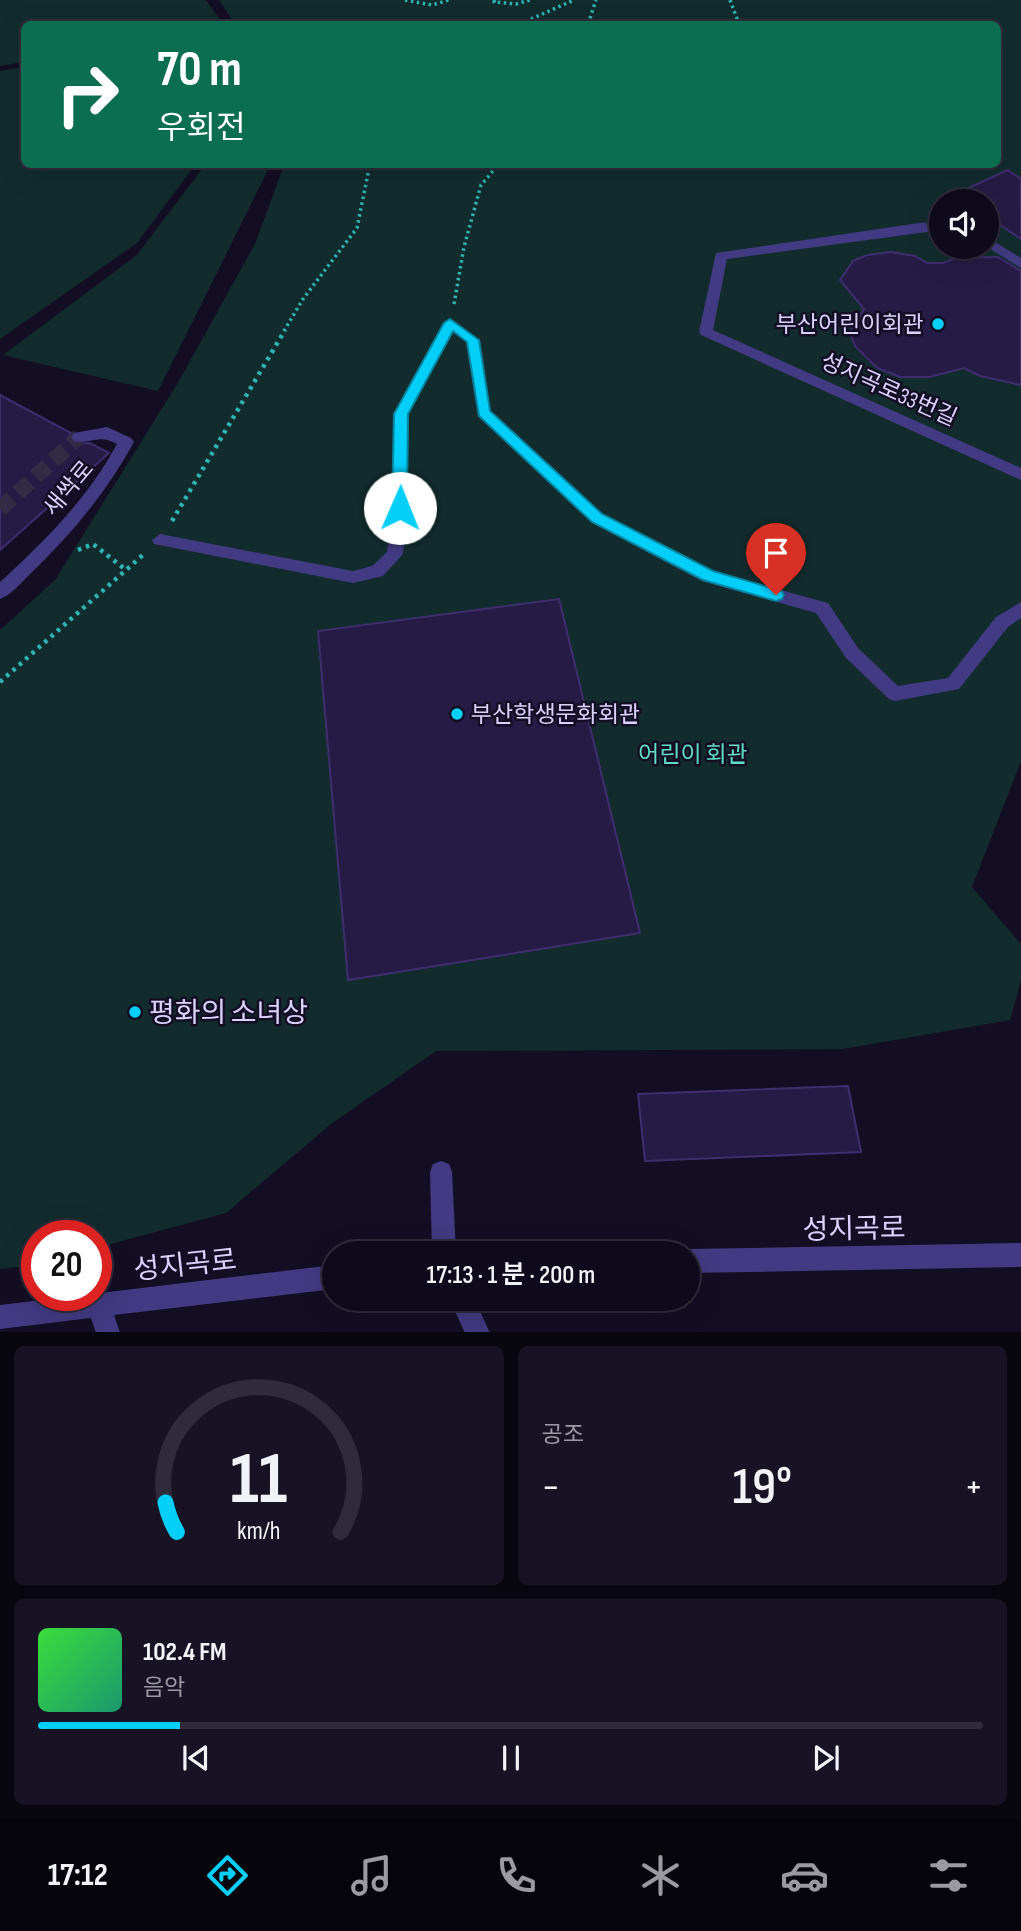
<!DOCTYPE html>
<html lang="ko">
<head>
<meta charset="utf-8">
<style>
  body { margin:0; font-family:"Sofia Sans Condensed","Noto Sans KR",sans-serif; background:#181324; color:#f1f3f6; height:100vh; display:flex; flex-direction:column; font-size:26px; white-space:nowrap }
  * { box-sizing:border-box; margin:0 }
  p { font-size:23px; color:#9b9aa3 }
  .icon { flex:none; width:38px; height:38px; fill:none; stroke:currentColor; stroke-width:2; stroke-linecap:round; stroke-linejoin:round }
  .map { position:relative; height:1332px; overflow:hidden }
  .side { display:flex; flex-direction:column; gap:14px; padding:14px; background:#08060f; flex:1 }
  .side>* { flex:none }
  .banner { position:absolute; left:21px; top:21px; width:980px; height:147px; border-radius:10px; box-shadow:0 7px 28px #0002,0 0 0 2px #2f2b3a; background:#0b6e4f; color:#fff; overflow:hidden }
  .tools { position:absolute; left:929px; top:189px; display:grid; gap:14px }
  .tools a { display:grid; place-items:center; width:70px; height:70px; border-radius:50%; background:#0f0a1b; box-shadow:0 7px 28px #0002,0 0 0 2px #2f2b3a; font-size:35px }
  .speed { position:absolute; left:21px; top:1220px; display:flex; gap:14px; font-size:35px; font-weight:700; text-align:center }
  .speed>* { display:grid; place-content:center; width:91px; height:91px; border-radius:50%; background:#0f0a1b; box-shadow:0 7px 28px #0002,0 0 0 2px #2f2b3a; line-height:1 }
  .speed .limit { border:10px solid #d22; background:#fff; color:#111 }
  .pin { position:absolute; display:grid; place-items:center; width:60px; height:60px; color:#fff; margin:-72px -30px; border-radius:50% 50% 50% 0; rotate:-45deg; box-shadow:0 0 7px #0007 }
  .pin .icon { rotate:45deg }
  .me { position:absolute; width:77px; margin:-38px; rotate:1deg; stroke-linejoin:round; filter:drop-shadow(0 0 5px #0008) }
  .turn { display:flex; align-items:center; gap:24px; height:147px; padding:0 21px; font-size:32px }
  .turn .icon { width:91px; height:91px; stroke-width:2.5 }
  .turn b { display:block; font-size:49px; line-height:60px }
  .big { font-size:52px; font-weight:600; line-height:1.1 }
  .side .tile { flex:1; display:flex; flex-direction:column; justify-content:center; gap:10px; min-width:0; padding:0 24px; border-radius:10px; background:#181324 }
  .side .dial { align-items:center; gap:0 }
  .dial svg { height:182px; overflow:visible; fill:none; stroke:#2f2b3a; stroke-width:7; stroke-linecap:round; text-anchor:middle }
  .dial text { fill:#f1f3f6; stroke:none }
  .song { display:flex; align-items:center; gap:21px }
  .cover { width:84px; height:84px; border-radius:10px; background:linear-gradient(135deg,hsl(120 70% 55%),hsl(160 70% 35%)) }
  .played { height:7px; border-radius:4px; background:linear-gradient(90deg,#03cff9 15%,#2f2b3a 15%) }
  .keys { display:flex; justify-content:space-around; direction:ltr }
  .heat { display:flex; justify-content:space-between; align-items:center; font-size:38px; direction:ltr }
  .side .tiles { flex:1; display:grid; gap:14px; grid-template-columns:1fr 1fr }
  .tile:last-child { grid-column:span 2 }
  .trip { position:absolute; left:322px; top:1241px; width:378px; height:70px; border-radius:35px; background:#0f0a1b; box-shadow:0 7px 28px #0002,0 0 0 2px #2f2b3a; font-weight:600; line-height:70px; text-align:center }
  .menu { display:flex; height:112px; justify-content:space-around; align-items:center; background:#06040b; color:#9b9aa3 }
  .menu .icon { width:49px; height:49px }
  .menu .current { color:#03cff9 }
  .menu b { font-size:32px; color:#f1f3f6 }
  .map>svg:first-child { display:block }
  .green { fill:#122c2d; fill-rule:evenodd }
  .building { fill:#261b44; stroke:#3f2d70; stroke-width:2 }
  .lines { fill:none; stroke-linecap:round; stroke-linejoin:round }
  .minor-tunnel { stroke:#322b45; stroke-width:16; stroke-dasharray:16 8; stroke-linecap:butt }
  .path-far1 { stroke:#30b3b4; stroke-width:3.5; stroke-dasharray:2.5 3.5; stroke-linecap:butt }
  .path { stroke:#30b3b4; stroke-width:4.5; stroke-dasharray:3.5 5; stroke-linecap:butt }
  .minor { fill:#423a82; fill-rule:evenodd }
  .route { fill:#03cff9; stroke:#0287a2; stroke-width:2 }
  .poi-dot { fill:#03cff9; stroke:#140e24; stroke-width:2.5 }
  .labels { text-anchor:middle; stroke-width:5; stroke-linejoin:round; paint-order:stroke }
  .poi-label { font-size:23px; fill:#dad2fe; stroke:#140e24; text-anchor:end }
  .street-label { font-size:23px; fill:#dad2fe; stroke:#140e24 }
  .park-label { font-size:23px; fill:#5edec7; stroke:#140e24 }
  .near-poi-label { font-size:28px; fill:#dad2fe; stroke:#140e24; text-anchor:start }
  .near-street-label { font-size:28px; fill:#dad2fe; stroke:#140e24 }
</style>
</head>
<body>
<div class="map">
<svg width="1021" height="1333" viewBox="0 0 1021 1333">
  <rect width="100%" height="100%" fill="#140e24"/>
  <!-- green -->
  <g class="green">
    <polygon points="0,0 206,0 223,24 24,24 24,62 0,66"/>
    <path d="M219 0H1021V761L972 887 1021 944V980L1010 1020 843 1049 436 1051 331 1124 226 1213 96 1248V1236H37V1265L0 1269V630L55 580 179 381 255 244 284 165 998 164V24H235ZM942 201H987V247H942Z"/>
    <polygon points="24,67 24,164 195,165 137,243 0,339 0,71"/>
    <polygon points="205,165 265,165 267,172 158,391 3,355 137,255"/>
  </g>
  <!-- building -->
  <g class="building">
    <polygon points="1008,170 1021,179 1021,239 987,216 987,201 940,201"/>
    <polygon points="891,252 915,256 927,263 943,263 955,258 998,257 1021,271 1021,385 980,376 964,368 929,377 900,377 877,368 855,346 850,332 864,309 840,280 853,261 867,255"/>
    <polygon points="0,395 71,433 68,437 74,444 90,443 109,453 0,550"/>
    <polygon points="559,599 640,933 348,980 318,631"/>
    <polygon points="848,1086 861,1152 645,1161 638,1094"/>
  </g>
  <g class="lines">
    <!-- minor-tunnel -->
    <polyline class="minor-tunnel" points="0,509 79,437"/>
    <!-- path-far1 -->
    <g class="path-far1">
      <polyline points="405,0 432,5 449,0"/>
      <polyline points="495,0 494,2 516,4 530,0"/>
      <polyline points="730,0 739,24"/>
      <polyline points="520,24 574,0"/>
      <polyline points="588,24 596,0"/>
      <polyline points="454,304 464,247 481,185 499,164"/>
      <polyline points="284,331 303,299 357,228 370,164"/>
    </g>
    <!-- path -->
    <g class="path">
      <polyline points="172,521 285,330"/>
      <polyline points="78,550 93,544 126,570"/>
      <polyline points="0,682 144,554"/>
    </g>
    <!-- minor -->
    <g class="minor">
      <polygon points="942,222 942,230 727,259 713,330 1021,468 1021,480 701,335 699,332 716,253 919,223"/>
      <polygon points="987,237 1021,258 1021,268 987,247"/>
      <polygon points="450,318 480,340 490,410 603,514 713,571 828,603 858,648 898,686 948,678 996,617 1021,602 1021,618 1008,627 959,689 895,701 889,699 846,658 816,613 702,581 591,522 478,416 466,342 452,332 408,414 408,508 403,554 383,576 353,583 154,544 152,540 160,534 353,571 372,566 387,552 392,508 394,414 443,323"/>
      <path d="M107 427 131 438 134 442C106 493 71 535 29 575 21 583 11 595 0 599V582C45 541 88 498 117 444 97 433 92 445 74 441L71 437 74 433Z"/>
      <polygon points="441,1161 449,1164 452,1172 456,1253 432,1253 430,1172 433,1164"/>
      <polygon points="1021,1243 1021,1267 688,1273 688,1253 680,1253 688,1249"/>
      <polygon points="334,1265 334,1289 114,1315 120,1333 96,1333 91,1318 0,1329 0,1305"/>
      <polygon points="449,1298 474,1298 490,1333 465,1333"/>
    </g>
  </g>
  <!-- route -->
  <polygon class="route" points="450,319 479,340 490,411 602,514 713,571 782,591 784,595 782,599 776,601 703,580 592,522 479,416 467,342 453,331 408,414 407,508 405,512 394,512 392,508 394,414 444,323"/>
  <!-- markers -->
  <g class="poi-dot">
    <circle cx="938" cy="324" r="7"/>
    <circle cx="457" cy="714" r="7"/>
    <circle cx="135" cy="1012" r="7"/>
  </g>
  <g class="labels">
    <!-- poi labels -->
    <g class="poi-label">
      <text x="924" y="332">부산어린이회관</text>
      <text x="471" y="722" text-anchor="start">부산학생문화회관</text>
    </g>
    <!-- street labels -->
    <g class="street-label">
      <text transform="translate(889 389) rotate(24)" y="8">성지곡로33번길</text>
      <text transform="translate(68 488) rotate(-50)" y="8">새싹로</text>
    </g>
    <!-- park labels -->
    <g class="park-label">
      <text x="693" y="762">어린이 회관</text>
    </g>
    <!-- near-poi labels -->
    <g class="near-poi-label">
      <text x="149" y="1022">평화의 소녀상</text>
    </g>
    <!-- near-street labels -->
    <g class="near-street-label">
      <text transform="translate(854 1228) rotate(-1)" y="10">성지곡로</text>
      <text transform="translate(185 1264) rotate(-6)" y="10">성지곡로</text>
    </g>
  </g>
</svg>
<div class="tools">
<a><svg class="icon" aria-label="sound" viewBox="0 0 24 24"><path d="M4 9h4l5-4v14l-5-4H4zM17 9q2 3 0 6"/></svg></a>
</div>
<div class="speed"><div class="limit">20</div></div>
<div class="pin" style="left:776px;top:595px;background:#d93025"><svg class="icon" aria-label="arrive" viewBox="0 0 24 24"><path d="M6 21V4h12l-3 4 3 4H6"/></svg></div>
<svg class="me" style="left:400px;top:508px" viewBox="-20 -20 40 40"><circle r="19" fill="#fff"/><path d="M0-13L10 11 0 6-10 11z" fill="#03cff9"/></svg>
<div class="trip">17:13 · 1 분 · 200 m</div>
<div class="banner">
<div class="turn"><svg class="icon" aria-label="right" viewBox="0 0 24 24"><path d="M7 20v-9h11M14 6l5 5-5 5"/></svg><div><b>70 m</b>우회전</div></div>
</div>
</div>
<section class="side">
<div class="tiles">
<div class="tile dial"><svg viewBox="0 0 100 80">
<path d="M14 69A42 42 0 1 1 86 69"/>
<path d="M14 69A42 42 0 0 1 9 56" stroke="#03cff9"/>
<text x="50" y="56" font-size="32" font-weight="700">11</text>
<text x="50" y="72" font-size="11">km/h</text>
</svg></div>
<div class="tile"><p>공조</p>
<div class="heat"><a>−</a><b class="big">19°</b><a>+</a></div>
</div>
<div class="tile">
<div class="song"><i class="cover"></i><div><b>102.4 FM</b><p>음악</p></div></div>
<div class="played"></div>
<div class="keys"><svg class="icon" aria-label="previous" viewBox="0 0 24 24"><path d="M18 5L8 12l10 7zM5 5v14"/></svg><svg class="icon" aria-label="pause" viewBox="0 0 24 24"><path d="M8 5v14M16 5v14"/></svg><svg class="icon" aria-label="next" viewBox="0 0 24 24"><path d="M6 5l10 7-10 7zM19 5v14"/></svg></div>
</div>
</div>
</section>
<nav class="menu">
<b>17:12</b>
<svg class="icon current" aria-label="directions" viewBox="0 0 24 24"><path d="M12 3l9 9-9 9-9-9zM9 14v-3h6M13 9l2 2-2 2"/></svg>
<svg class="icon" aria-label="music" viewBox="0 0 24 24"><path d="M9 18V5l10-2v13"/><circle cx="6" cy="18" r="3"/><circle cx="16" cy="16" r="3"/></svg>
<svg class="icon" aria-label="phone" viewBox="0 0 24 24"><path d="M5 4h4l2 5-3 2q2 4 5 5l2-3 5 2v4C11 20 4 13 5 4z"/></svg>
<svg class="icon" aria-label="climate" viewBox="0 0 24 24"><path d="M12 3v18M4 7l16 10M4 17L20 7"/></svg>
<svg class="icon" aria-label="car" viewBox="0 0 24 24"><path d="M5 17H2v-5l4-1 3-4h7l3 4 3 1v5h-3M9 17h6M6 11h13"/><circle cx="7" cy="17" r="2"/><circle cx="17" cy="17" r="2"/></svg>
<svg class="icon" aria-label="filters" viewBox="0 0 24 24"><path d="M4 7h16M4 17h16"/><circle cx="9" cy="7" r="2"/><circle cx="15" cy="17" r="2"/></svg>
</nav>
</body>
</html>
